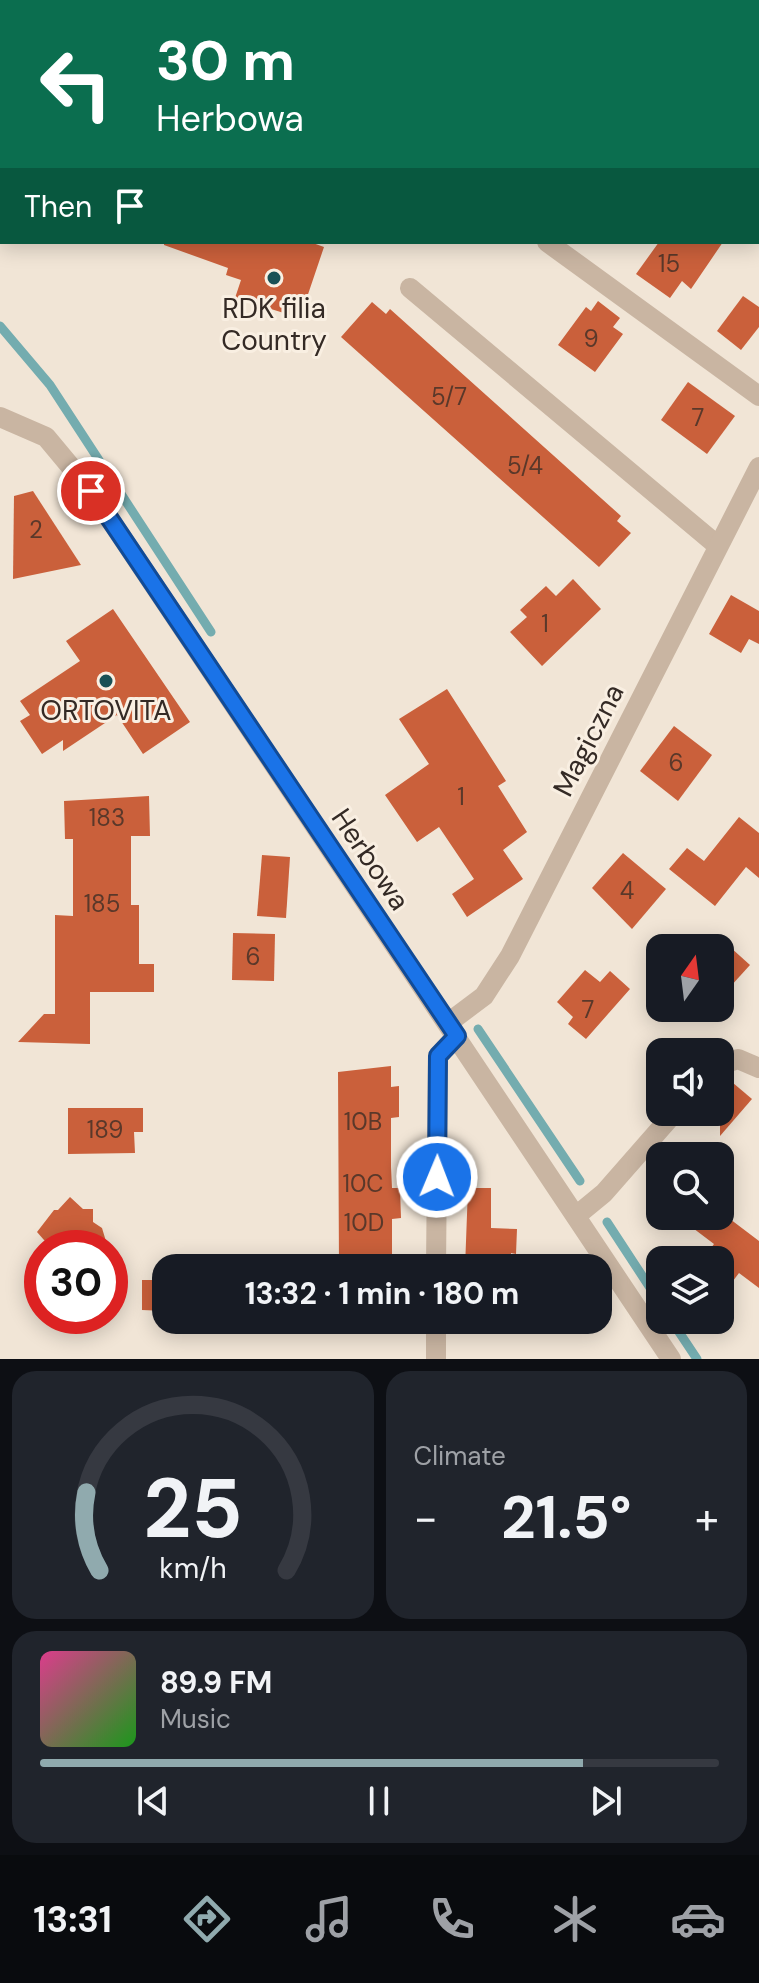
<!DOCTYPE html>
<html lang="en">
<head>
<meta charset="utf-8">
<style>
  body { margin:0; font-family:"DM Sans",sans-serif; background:#20242c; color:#f1f3f6; height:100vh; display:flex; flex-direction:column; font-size:30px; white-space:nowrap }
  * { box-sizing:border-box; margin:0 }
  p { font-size:26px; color:#9ea1a6 }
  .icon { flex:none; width:44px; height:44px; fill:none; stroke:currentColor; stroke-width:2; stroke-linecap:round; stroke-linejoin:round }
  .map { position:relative; height:1359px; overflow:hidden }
  .details { display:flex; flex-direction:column; gap:12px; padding:12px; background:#0d0f14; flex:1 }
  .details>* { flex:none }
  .hud { position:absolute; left:0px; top:0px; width:760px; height:244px; box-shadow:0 4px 20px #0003; background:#0b6e4f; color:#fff; overflow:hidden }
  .needle { width:52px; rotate:14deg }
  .controls { position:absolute; left:646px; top:934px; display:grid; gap:16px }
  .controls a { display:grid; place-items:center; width:88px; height:88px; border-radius:16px; background:#171b24; box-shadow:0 4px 20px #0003; font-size:40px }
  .speed { position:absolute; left:24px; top:1230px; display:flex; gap:16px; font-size:40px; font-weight:700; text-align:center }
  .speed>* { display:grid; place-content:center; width:104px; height:104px; border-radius:50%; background:#171b24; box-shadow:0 4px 20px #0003; line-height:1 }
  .speed .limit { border:12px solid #d22; background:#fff; color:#111 }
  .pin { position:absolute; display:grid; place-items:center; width:68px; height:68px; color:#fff; margin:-34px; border:4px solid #fff; border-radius:50%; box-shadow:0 2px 8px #0007 }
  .me { position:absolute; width:88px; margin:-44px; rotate:1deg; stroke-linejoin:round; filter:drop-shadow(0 0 6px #0008) }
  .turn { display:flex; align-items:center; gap:28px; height:168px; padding:0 24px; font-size:36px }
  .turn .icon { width:104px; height:104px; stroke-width:2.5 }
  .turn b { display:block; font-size:56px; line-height:68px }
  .then { display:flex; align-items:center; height:76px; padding:0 24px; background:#0003; gap:16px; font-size:30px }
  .big { font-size:60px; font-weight:700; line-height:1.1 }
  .details .widget { flex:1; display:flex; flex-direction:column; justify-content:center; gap:12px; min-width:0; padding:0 28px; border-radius:24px; background:#20242c }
  .details .dial { align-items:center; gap:0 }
  .dial svg { height:208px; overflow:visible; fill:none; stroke:#363941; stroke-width:7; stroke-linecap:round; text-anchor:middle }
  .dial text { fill:#f1f3f6; stroke:none }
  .song { display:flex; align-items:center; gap:24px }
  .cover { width:96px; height:96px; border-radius:12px; background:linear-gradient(135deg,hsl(330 70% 55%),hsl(120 70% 35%)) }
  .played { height:8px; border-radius:4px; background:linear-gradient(90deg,#90aaae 80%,#363941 80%) }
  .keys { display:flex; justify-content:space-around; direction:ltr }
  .heat { display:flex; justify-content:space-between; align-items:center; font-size:44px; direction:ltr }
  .details .tiles { flex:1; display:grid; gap:12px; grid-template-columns:1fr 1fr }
  .widget:last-child { grid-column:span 2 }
  .trip { position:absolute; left:152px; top:1254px; width:460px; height:80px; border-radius:24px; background:#171b24; box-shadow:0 4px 20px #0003; font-weight:700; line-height:80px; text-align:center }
  .menu { display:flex; height:128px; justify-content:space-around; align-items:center; background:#090b0e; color:#9ea1a6 }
  .menu .icon { width:56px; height:56px }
  .menu .active { color:#90aaae }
  .menu b { font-size:36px; color:#f1f3f6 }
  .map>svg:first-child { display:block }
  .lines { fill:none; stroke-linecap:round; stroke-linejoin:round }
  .stream { stroke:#74acaf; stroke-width:9 }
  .building { fill:#ca603b }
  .minor { stroke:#c9b5a2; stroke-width:20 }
  .route-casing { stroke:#114b97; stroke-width:20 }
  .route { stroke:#1a73e8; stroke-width:14 }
  .poi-dot { fill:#195156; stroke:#f9efe2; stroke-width:3 }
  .labels { text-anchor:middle; stroke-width:6; stroke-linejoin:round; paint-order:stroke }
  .number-label { font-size:24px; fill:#5a382a }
  .poi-label { font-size:28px; fill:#342a25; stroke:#f9efe2 }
  .street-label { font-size:28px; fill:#342a25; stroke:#f9efe2 }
</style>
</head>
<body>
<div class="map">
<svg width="759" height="1359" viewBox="0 0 759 1359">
  <rect width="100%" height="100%" fill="#f1e5d6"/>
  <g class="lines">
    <!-- stream -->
    <g class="stream">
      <polyline points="0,326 50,385 211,632"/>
      <polyline points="478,1029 580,1181"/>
      <polyline points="607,1222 660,1303"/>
      <polyline points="671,1320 697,1359"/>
    </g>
  </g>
  <!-- building -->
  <g class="building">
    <polygon points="164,242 310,242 324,247 300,318 235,298 241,280 226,275 228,268 164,245"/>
    <polygon points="659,242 723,242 691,289 682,281 670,298 636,274"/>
    <polygon points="743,296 759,307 759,327 741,350 717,331"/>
    <polygon points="598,301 620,318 613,327 623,334 595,372 558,345 586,307 591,311"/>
    <polygon points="372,302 386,314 390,309 621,516 617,521 631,533 599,567 341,337"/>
    <polygon points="688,382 735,416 707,454 661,420"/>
    <polygon points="33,491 81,565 13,579 14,496"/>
    <polygon points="573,579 601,609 542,666 510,632 527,617 520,610 546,586 556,596"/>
    <polygon points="731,595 759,611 759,644 749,639 741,653 709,634"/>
    <polygon points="113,609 190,722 143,754 117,715 63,751 63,740 42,754 20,721 30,715 20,701 80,661 66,641"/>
    <polygon points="447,689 506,781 498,786 527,832 503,850 523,879 467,917 452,894 474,879 439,827 417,842 385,795 429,764 399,719"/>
    <polygon points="674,726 712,755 678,801 640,771"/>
    <polygon points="149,796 150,836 131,836 131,905 139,905 139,964 154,964 154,992 90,992 90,1044 18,1042 44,1014 55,1014 55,915 73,916 73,839 65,839 64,801"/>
    <polygon points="739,817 759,833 759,878 746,867 715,906 669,869 687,848 704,861"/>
    <polygon points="623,853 666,889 632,929 592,888"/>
    <polygon points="262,855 290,857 286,918 257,916"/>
    <polygon points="233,933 275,934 274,981 232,980"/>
    <polygon points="720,938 750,965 720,998"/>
    <polygon points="585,970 600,982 610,971 630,989 586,1039 568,1024 573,1017 557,1002"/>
    <polygon points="391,1066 391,1087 399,1086 399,1117 391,1118 391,1167 392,1188 400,1188 401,1218 392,1219 392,1268 339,1268 338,1072"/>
    <polygon points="726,1077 752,1099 720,1136 720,1078"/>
    <polygon points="68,1108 143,1108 143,1132 134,1132 135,1153 68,1154"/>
    <polygon points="468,1188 491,1188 491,1228 517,1229 516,1254 511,1253 510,1268 465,1268"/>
    <polygon points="70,1197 83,1209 93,1209 93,1222 102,1228 108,1248 51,1248 37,1232 54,1210 58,1210"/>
    <polygon points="677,1216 726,1216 759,1241 759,1288 739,1273 720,1298 720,1260 702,1260 714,1244"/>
    <polygon points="142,1280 166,1280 166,1311 142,1310"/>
  </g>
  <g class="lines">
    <!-- minor -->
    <g class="minor">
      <polyline points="547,242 759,396"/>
      <polyline points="410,288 718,546"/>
      <polyline points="0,417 46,437 91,491 671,1359"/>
      <polyline points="448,1023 484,996 510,956 759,467"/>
      <polyline points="720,1065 738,1059 759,1068"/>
      <polyline points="576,1216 604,1193 675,1112"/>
      <polyline points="436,1268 438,1056 457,1036"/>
      <polyline points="436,1359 436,1320"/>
    </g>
  </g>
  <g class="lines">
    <!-- route casing -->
    <g class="route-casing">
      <polyline id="route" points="91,491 457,1036 438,1056 437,1177"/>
    </g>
    <!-- route -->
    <use href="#route" class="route"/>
  </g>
  <!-- markers -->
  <g class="poi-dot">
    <circle cx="274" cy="278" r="8"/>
    <circle cx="106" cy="681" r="8"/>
  </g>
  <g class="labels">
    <!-- number labels -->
    <g class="number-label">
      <text x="669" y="272">15</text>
      <text x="591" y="347">9</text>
      <text x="449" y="405">5/7</text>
      <text x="698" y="426">7</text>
      <text x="525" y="474">5/4</text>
      <text x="36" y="538">2</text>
      <text x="545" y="632">1</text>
      <text x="676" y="771">6</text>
      <text x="461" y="805">1</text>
      <text x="107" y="826">183</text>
      <text x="627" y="899">4</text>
      <text x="102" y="912">185</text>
      <text x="253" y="965">6</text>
      <text x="588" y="1018">7</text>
      <text x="363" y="1130">10B</text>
      <text x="105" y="1138">189</text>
      <text x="363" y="1192">10C</text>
      <text x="364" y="1231">10D</text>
    </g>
    <!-- poi labels -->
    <g class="poi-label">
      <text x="274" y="318">RDK filia<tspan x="274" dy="32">Country</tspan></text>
      <text x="106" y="720">ORTOVITA</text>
    </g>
    <!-- street labels -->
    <g class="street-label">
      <text transform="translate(588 740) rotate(-63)" y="10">Magiczna</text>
      <text transform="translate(371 859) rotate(56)" y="10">Herbowa</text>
    </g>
  </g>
</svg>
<div class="controls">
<a><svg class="needle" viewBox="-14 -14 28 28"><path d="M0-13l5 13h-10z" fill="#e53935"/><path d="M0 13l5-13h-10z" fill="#9ea1a6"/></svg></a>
<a><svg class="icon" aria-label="sound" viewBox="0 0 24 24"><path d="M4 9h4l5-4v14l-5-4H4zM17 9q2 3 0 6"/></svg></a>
<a><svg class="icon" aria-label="search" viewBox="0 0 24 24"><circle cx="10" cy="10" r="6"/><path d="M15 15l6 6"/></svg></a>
<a><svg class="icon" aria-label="layers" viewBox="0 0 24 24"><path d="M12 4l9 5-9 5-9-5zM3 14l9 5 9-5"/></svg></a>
</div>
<div class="speed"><div class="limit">30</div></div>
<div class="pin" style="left:91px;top:491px;background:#d93025"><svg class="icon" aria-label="arrive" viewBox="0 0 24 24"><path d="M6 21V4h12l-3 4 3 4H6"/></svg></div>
<svg class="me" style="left:437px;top:1177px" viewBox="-20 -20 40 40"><circle r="17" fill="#1a73e8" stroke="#fff" stroke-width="3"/><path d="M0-11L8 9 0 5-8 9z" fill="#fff"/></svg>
<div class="trip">13:32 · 1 min · 180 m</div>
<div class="hud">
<div class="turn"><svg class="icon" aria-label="left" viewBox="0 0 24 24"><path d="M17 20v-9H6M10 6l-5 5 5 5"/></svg><div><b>30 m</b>Herbowa</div></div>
<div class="then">Then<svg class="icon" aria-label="arrive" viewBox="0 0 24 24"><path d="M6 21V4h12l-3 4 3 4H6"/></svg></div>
</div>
</div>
<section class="details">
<div class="tiles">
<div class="widget dial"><svg viewBox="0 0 100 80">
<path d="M14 69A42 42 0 1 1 86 69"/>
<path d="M14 69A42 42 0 0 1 9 39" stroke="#90aaae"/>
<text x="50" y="56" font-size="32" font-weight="700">25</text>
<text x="50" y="72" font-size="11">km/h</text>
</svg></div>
<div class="widget"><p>Climate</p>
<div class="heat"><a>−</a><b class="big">21.5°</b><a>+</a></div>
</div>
<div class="widget">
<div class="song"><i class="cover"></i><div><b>89.9 FM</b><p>Music</p></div></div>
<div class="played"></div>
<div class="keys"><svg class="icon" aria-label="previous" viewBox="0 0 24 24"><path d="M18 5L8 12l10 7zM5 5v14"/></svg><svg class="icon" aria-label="pause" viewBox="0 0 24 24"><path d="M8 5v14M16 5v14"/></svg><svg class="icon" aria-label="next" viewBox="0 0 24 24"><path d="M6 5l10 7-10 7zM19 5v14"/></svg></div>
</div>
</div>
</section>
<nav class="menu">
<b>13:31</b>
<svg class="icon active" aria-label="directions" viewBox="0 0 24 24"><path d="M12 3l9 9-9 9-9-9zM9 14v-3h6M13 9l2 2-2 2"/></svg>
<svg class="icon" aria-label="music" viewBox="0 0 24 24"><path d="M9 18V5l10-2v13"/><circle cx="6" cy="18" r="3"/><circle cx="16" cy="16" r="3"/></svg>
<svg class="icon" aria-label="phone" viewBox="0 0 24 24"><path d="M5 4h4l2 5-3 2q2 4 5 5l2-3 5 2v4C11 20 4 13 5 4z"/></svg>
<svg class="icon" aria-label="climate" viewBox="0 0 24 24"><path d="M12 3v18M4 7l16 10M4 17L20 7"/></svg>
<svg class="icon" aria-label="car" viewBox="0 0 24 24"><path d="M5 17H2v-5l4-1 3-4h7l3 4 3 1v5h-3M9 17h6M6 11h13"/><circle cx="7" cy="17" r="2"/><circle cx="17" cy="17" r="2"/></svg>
</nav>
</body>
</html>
